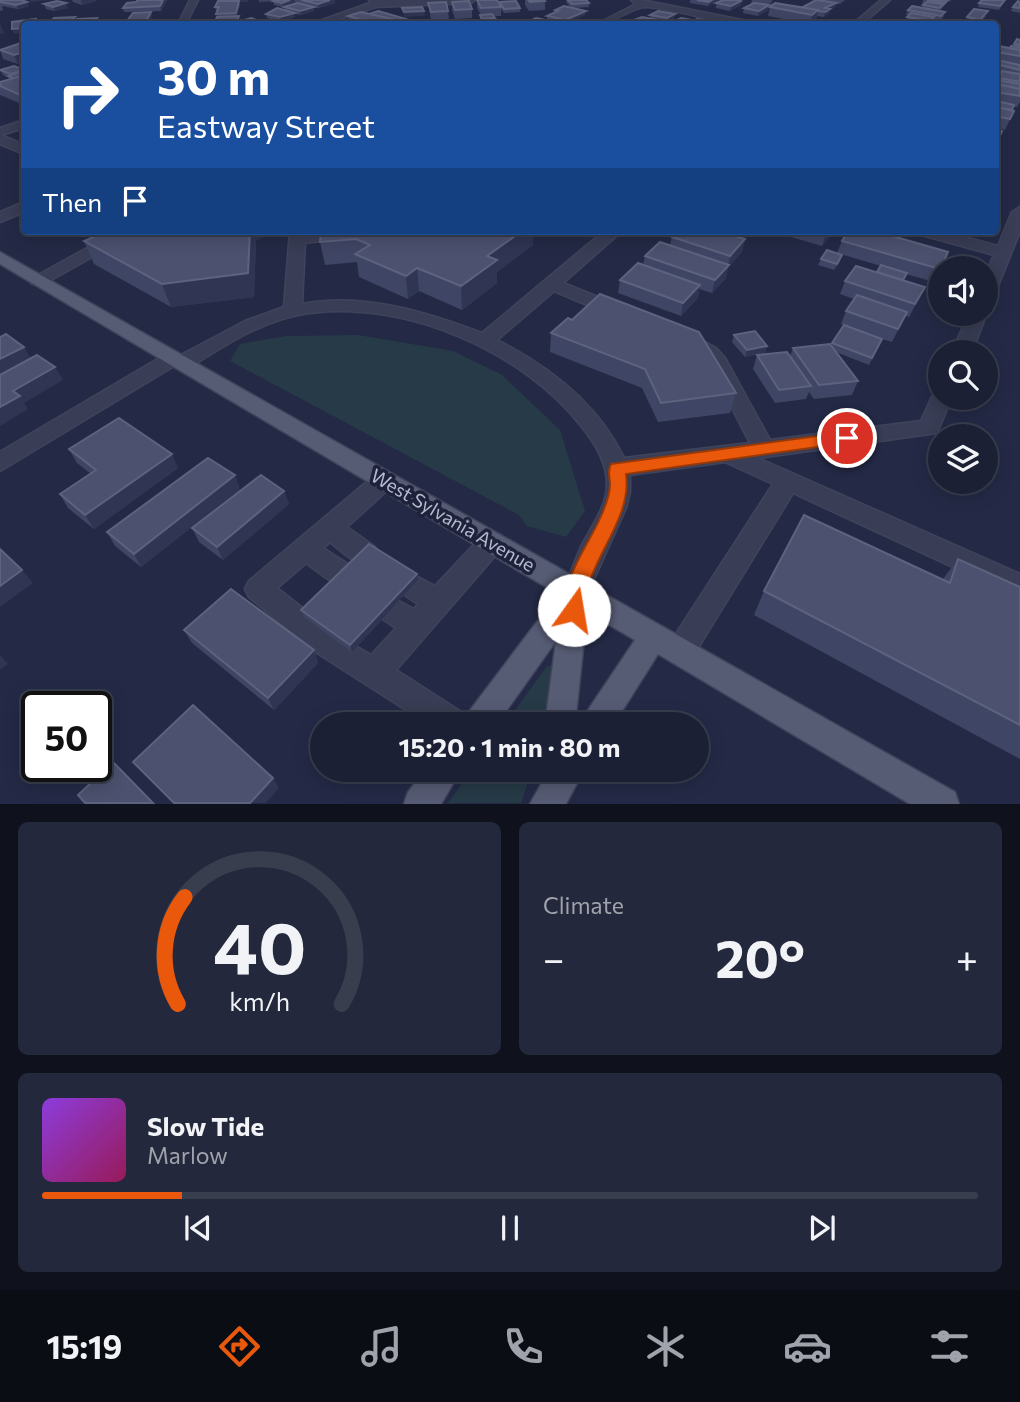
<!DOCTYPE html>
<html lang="en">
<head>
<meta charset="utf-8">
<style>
  body { margin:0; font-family:Commissioner,sans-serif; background:#24283c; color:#f1f3f6; height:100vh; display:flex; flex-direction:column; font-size:26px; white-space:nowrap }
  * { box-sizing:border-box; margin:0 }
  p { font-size:23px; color:#a0a3ac }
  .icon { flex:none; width:38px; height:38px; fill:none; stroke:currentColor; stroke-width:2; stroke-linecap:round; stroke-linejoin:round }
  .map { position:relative; height:804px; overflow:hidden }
  .side { display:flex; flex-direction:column; gap:18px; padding:18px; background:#0f121d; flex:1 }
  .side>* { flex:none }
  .guide { position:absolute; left:21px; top:21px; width:978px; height:214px; border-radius:7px; box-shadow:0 4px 18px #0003,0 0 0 2px #393e4f; background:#1a4fa0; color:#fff; overflow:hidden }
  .tools { position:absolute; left:928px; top:256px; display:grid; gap:14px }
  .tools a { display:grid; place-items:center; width:70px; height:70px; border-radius:50%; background:#1b2034; box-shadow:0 4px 18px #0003,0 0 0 2px #393e4f; font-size:35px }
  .speed { position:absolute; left:21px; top:691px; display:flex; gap:14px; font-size:35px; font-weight:700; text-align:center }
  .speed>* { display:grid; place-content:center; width:91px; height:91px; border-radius:50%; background:#1b2034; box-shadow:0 4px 18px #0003,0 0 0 2px #393e4f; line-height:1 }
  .speed .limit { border:4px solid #111; border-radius:10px; background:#fff; color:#111 }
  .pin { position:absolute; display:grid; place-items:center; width:60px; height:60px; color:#fff; margin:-30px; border:4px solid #fff; border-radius:50%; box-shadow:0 2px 7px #0007 }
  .me { position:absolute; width:77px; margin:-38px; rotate:13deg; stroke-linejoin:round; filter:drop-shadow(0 0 5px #0008) }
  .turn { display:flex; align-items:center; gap:24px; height:147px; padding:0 21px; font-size:32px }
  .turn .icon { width:91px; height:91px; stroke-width:2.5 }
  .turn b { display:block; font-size:49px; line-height:60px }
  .then { display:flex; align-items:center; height:66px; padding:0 21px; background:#0003; gap:14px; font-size:26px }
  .big { font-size:52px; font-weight:700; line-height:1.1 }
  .side .card { flex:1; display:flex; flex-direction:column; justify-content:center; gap:10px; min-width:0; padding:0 24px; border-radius:10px; background:#24283c }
  .side .dial { align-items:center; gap:0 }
  .dial svg { height:182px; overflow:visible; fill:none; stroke:#393e4f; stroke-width:7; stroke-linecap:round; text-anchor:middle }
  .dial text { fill:#f1f3f6; stroke:none }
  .song { display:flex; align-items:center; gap:21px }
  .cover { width:84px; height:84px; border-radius:10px; background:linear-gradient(135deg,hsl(270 70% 55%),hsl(330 70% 35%)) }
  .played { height:7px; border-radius:4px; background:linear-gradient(90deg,#ea580c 15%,#393e4f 15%) }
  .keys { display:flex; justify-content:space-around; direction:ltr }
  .heat { display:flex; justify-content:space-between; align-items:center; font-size:38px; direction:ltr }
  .side .tiles { flex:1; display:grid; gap:18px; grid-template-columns:1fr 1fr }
  .card:last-child { grid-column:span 2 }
  .trip { position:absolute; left:310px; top:712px; width:399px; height:70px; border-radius:35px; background:#1b2034; box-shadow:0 4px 18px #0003,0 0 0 2px #393e4f; font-weight:700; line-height:70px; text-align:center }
  .tabs { display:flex; height:112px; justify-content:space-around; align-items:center; background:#0b0d15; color:#a0a3ac }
  .tabs .icon { width:49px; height:49px }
  .tabs .selected { color:#ea580c }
  .tabs b { font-size:32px; color:#f1f3f6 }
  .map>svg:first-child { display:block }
  .green { fill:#263a47 }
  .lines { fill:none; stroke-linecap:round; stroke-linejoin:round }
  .minor-casing { stroke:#40445b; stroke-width:3 }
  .major-casing { stroke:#40445b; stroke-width:3 }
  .minor { fill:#393d55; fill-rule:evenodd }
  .major { fill:#575c75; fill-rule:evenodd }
  .wall { fill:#3f4564 }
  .shaded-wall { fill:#2f3553 }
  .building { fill:#4c516f; stroke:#5d627e; stroke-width:2 }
  .route { fill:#ea580c; stroke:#983908; stroke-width:2 }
  .labels { text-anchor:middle; stroke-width:7; stroke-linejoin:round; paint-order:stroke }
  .street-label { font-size:19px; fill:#b7bace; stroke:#1e223b }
</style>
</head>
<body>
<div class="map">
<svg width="1020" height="804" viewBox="0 0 1020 804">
  <rect width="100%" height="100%" fill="#242a46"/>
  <!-- green -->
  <g class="green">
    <polygon points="358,335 453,351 502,375 560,430 585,511 566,537 527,526 519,515 230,361 240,344 286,336"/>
    <polygon points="547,666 555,666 556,675 543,724 505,724"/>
    <polygon points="472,770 532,770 521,803 448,803"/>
  </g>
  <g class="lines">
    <!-- minor casing -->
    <g class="minor-casing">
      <g id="minor">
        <polygon points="190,0 198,0 186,24 178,24"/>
        <polygon points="369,0 475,0 471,3 376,7 324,24 311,24 370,3"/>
        <path d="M631 0H642L762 24C724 28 686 10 648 7 631 6 615 24 597 24L636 4Z"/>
        <polygon points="881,0 890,0 862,24 853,24"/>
        <polygon points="24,120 24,128 1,135 24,145 24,154 0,144 0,128"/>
        <polygon points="24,202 24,212 0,222 0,212"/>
        <polygon points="1020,207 1020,231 994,296 985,301 985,275 994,255 918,234 916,231 942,231 998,246 1012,212"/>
        <polygon points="118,231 138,231 44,284 32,284 29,280"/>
        <path d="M290 231H306V233L371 231 363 236 305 243 302 304C362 292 427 312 482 333L604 231H622L563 283 623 307 626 311 623 315H611L554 291 497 340C550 367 598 404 624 458L750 443 710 365 682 341 692 335 716 348 725 358 770 440 921 421 932 397 940 391V397H952L937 433 758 458 1020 574V598L793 493 690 661 680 665 670 661 666 652 670 643 773 484 725 462 630 475V492L626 508 585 599 576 603 567 599 563 591C569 576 575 561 581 547 591 527 607 507 607 484 607 462 595 443 582 427 523 351 405 300 309 313 265 319 226 344 189 368L182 369 174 366 0 471V452L166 354 173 352 181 355 245 321 284 307Z"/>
        <polygon points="985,310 987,313 972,352 952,352 969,313 985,313"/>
        <path d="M384 471 392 474 396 480 392 486 347 527 375 547 379 555 375 563C357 569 343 552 330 542L323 548 354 568 358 576 354 584C336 590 320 573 306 563L277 588 337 635 371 655 396 628 381 618 377 609 381 600 391 597 414 609 418 604 403 594 399 586 403 578 412 574 435 586 483 535 492 532 501 535 505 542 501 549 396 670 463 713 467 724H428L317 653 249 597 245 589 249 581 376 474Z"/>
      </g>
    </g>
    <!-- major casing -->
    <g class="major-casing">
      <g id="major">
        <polygon points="0,252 955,792 959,804 910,804 658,654 614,724 582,724 586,713 635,640 587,612 575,724 545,724 556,641 497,724 464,724 468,713 558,594 0,264"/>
        <polygon points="425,770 461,770 441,804 404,804 408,792"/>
        <polygon points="549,770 584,770 566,804 530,804"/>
      </g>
    </g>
    <!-- minor -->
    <use href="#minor" class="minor"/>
    <!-- major -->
    <use href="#major" class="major"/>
  </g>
  <!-- wall -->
  <g class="wall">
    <polygon points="0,0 29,6 18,9 2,6 3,10 0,11"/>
    <polygon points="72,0 96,0 96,1 82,5 73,2"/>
    <polygon points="138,0 167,0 161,11 124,12 123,8 136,2"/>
    <polygon points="220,0 248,0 248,2 239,2 240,5 237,16 240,20 240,22 262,22 214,24 217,17 216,14 217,11 216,11 215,7 220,1"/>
    <polygon points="259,0 335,0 335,3 319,8 314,7 314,11 301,15 295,14 295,17 281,22 267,18 266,14 285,11 284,7 297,3 283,7 274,5 273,1 259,2"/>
    <polygon points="477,0 500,5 500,2 520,8 520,12 504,13 501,9 501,16 493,16 495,23 482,24 480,19 480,15 481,15 477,8"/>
    <polygon points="525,0 544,0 545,1 545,10 529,11 525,5"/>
    <polygon points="566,0 586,0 589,3 589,7 572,8 585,15 565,24 560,23 560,24 527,24 527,22 547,20 547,16 555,12 555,10 571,8 566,2"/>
    <polygon points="690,0 718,0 708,6 690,3"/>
    <polygon points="752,0 772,0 772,2 767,5 769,5 768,10 758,16 743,13 744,8 752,3 751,3"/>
    <polygon points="815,0 845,0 840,4 836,4 835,7 830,10 829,13 824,17 817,16 816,19 810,24 768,16 770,7 801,8 816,0"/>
    <polygon points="923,0 951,0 950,2 948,1 940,11 944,16 940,21 933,19 930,24 906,21 909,15 906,15 908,10 922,8 924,4 922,4"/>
    <polygon points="452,2 472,9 472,18 455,19 452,10"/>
    <polygon points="1020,2 1020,13 1011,11 1013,7"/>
    <polygon points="428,3 448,11 449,19 431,20"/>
    <polygon points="716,3 741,5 730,11 716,8"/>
    <polygon points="979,3 1003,4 999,10 978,7"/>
    <polygon points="44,4 68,8 55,11 46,9"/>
    <polygon points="151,12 152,17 148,24 128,24 127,21"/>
    <polygon points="650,15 674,19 669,22 668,24 626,24 634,24 634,20 650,18"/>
    <polygon points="348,16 406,19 406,23 421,24 349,24"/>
    <polygon points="986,16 978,24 965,22 967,17"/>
    <polygon points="675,21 692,23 714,24 674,24"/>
    <polygon points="1017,39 1020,40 1020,102 1017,107 1013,107 1012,111 1014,111 1005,130 997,128 996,130 1002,131 998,141 996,141 996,80 997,80 1002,71 996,70 996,48 1010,48 1014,46"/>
    <polygon points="24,42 24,63 18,64 3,59 0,49"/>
    <polygon points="0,70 24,70 24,105 0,95 0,82 9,79 8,77 3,75"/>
    <polygon points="321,231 533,231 533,245 497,272 497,283 462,310 419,291 408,299 359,277 357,262 325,265 320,242"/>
    <polygon points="677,231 737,231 736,236 745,239 742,252 728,267 726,278 712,293 699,289 698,298 681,316 618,293 620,280 643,265 645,256 670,245 672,237"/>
    <polygon points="772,231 787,231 784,235"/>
    <polygon points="793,231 834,231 822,246 791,237"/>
    <polygon points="264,237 256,240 254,297 171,307 94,264 84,241"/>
    <polygon points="842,241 940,269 934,282 906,274 903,281 925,287 909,317 906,316 892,342 882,339 869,365 836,352 858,381 852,395 814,399 809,392 806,399 775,403 753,369 757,355 790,357 793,348 831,346 844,325 841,324 846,311 854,299 840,294 845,281 877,272 881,266 837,253"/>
    <polygon points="821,259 840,261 834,270 818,265"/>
    <polygon points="551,333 736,393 730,413 658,422 642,388 550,352"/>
    <polygon points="734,335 767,346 765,353 745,357 732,342"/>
    <polygon points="69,449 178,468 94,529 68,508 60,494 91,474 77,463"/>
    <polygon points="240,489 141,567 115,546 107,532"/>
    <polygon points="284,491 289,504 223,560 199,542 192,528"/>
    <polygon points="958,559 1020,587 1020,759 754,615 764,591 943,579"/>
    <polygon points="417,574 418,580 352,652 304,617 301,610"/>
    <polygon points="184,630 314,650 318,663 274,710 192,643"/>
  </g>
  <!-- shaded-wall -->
  <g class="shaded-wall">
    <polygon points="30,0 50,0 31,2"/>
    <polygon points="81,0 96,0 96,1 82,5"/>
    <polygon points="163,0 167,0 161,11 160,6"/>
    <polygon points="220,0 248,0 248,2 239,2 240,5 237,17 236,13 221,3"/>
    <polygon points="290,0 295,0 295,3 283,7 282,3"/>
    <polygon points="330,0 335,0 335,3 319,8 318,4"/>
    <polygon points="712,0 718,0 708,6 709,2"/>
    <polygon points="741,1 741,5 730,11 731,6"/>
    <polygon points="27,2 29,6 18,9 16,5"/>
    <polygon points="66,3 68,8 55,11 53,7"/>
    <polygon points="836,3 835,7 830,10 829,13 824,17 825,8"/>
    <polygon points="769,5 768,10 758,16 759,11"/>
    <polygon points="314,7 314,11 301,15 300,11"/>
    <polygon points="818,10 816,19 810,24 812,15"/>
    <polygon points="424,11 425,16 404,17 404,12"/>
    <polygon points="586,11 585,15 565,24 565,20"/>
    <polygon points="151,12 152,17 147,24 146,21"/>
    <polygon points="295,13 295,17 281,22 280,17"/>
    <polygon points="675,14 674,19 666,23 667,18"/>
    <polygon points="239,16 240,20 239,24 214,24"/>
    <polygon points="75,17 76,22 74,24 68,24"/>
    <polygon points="97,18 98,23 97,24 92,24"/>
    <polygon points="495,18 495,23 482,24 482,19"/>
    <polygon points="406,19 406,24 398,24 397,22"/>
    <polygon points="375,20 375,24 370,24 369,22"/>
    <polygon points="396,20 397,24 389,24 388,23"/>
    <polygon points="0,24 4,33 0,34"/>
    <polygon points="24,28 24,33 14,34 12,29"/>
    <polygon points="24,52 24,63 18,64 14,55"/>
    <polygon points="24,93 24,105 20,95"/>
    <polygon points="250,231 265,231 264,237 256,240 254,297 171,307 162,284"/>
    <polygon points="522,231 533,231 533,245 497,272 497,283 462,310 461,286 487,256"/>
    <polygon points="732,231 737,231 736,236 729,244"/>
    <polygon points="829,231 834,231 822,246 826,234"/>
    <polygon points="745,239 742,252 728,267 726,278 712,293 715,280 728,266 730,256"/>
    <polygon points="417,268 419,291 408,299 406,276"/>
    <polygon points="700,285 698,298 681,316 683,303"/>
    <polygon points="907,312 901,325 892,342 898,329"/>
    <polygon points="767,346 765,353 745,357 747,350"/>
    <polygon points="24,347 32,360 0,377 0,359"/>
    <polygon points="55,367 63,380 24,403 28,409 0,426 0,407 13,391"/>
    <polygon points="172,454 178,468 94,529 85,515"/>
    <polygon points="235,475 240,489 141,567 134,554"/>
    <polygon points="284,491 289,504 223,560 217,547"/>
    <polygon points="22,570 33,583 0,607 0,586"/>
    <polygon points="417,574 418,580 352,652 350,645"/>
    <polygon points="314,650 318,663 274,710 268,698"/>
    <polygon points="0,655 8,664 0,670"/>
    <polygon points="273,778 279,788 266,803 250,803"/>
  </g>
  <!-- building -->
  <g class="building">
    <polygon points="0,0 21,0 27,2 16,5 0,2"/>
    <polygon points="138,0 163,0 160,6 123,8 127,3 136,2"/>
    <polygon points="276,0 290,0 282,3 273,1"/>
    <polygon points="301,0 330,0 318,4"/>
    <polygon points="477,0 497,0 501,7 481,8"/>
    <polygon points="528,0 544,0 545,1 530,2"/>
    <polygon points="568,0 586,0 589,3 572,4"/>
    <polygon points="697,0 712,0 709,2"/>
    <polygon points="723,0 739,0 741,1 731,6 716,3"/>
    <polygon points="816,0 818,0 836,3 825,8 830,9 825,12 801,8"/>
    <polygon points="927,0 948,0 945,3"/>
    <polygon points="982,0 1005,0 1000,6 979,3"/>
    <polygon points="57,1 66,3 53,7 44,4"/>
    <polygon points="218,1 239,1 236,13 216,14 219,7 215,7"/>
    <polygon points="469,1 472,9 455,10 452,2"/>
    <polygon points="516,1 520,8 504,9 500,2"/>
    <polygon points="1018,1 1020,2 1020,8 1013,7"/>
    <polygon points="446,2 448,11 431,12 428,3"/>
    <polygon points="927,2 944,4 939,8 923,5"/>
    <polygon points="298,3 314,7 300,11 284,7"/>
    <polygon points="754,3 769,5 759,11 744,8"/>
    <polygon points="775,3 818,10 812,15 770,7"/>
    <polygon points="564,6 586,11 565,20 547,16 558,11 555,10"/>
    <polygon points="912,6 945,12 941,16 908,10"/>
    <polygon points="422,7 424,11 404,12 402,8"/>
    <polygon points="277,8 295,13 280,17 266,14"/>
    <polygon points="974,9 988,11 980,20 967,17"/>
    <polygon points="378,11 406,19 397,22 396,20 369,14"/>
    <polygon points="658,11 675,14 667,18 650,15"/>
    <polygon points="151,12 146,21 127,21 133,13"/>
    <polygon points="361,12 396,20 388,23 375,20 369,22 348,16"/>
    <polygon points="911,13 934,17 931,21 907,17"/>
    <polygon points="492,14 495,18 482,19 480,15"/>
    <polygon points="239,16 237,21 214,24 217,17"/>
    <polygon points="75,17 68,24 48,24 54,18"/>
    <polygon points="642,17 669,22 664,24 654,24 634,20"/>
    <polygon points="97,18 92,24 72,24 77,19"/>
    <polygon points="251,18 262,22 255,24 231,24"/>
    <polygon points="536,18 560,23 556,24 539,24 527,22"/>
    <polygon points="681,18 692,20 686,24 675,21"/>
    <polygon points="36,19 36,23 24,24 24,28 12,29 12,22"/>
    <polygon points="697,19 715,22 711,24 689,24"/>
    <polygon points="907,20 935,24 900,24"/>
    <polygon points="411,22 421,24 404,24"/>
    <polygon points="1017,39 1020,40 1020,45 1014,44"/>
    <polygon points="24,42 24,52 14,55 0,50"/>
    <polygon points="999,46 1020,50 1020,56 996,52 996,48"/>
    <polygon points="1011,46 1020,47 1020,50 1010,48"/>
    <polygon points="996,60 1020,65 1020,70 996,64"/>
    <polygon points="14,66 24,70 10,74 0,70"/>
    <polygon points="1002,71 1020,74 1020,82 998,78"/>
    <polygon points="21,72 24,73 24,77 13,78 8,76"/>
    <polygon points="18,77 24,80 24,93 20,95 0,86 0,82"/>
    <polygon points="996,80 1020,84 1020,89 996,84"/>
    <polygon points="996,84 1020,89 1020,96 996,92"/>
    <polygon points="996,101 1014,105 1012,110 996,107"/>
    <polygon points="996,107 1014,111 1010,119 996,116"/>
    <polygon points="996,126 998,126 996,130 1002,131 1000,136 996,135"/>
    <polygon points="107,231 250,231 248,273 162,284 84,241"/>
    <polygon points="321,231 522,231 487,256 497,260 461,286 417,268 406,276 355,254 370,245 356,239 320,242"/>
    <polygon points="677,231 719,231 745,239 730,256 672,237"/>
    <polygon points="817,231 829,231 826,234"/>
    <polygon points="848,231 875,231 948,252 940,269 842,241"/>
    <polygon points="660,242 729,265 715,280 645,256"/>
    <polygon points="827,250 842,255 837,264 821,259"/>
    <polygon points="638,263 700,285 683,303 620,280"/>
    <polygon points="881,265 907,273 903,280 877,272"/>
    <polygon points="856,266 925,287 915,304 845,281"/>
    <polygon points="600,294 699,332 736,393 661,403 645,369 551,333 568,318 572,320"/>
    <polygon points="857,295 907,312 898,329 846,311"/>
    <polygon points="844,325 882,339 872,358 832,343"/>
    <polygon points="755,331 767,346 747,350 734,335"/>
    <polygon points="6,334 24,347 0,359 0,337"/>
    <polygon points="830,344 858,381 819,385 793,348"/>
    <polygon points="787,352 811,386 779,390 757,355"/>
    <polygon points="37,355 55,367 13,391 20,396 0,407 0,375"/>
    <polygon points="119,418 172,454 85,515 60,494 96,470 69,449"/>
    <polygon points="208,458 235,475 134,554 107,532"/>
    <polygon points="261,475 284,491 217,547 192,528"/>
    <polygon points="804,515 950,583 958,559 1020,587 1020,725 764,591"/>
    <polygon points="369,544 417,574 350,645 301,610"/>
    <polygon points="0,549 22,570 0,586"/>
    <polygon points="231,589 314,650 268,698 184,630"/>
    <polygon points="193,705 273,778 250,803 174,803 133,762"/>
    <polygon points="113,762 153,803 85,803 78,795"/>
  </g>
  <!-- route -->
  <path class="route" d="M847 432 855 438 853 442 626 474C632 515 597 551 587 590 584 599 586 608 582 617L574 619 567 617C554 590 591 541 601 516 605 507 610 494 610 485 610 477 607 471 611 464Z"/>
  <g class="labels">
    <!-- street labels -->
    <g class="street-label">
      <text transform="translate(453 520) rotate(30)" y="7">West Sylvania Avenue</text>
    </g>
  </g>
</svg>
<div class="tools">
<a><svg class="icon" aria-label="sound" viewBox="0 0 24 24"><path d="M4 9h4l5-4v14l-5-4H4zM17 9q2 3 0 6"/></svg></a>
<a><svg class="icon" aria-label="search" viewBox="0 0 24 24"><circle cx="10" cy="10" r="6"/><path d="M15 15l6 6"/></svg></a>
<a><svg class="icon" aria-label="layers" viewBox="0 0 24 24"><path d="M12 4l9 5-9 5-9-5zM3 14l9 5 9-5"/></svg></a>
</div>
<div class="speed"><div class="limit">50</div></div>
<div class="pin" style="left:847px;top:438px;background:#d93025"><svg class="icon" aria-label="arrive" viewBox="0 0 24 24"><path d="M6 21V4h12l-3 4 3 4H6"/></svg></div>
<svg class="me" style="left:574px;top:610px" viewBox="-20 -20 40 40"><circle r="19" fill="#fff"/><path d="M0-13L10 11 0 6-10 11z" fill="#ea580c"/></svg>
<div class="trip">15:20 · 1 min · 80 m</div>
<div class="guide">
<div class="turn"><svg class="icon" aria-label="right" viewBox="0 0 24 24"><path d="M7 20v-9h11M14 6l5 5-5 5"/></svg><div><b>30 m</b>Eastway Street</div></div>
<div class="then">Then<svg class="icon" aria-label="arrive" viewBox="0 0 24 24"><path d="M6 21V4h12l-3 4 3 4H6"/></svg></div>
</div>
</div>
<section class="side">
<div class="tiles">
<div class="card dial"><svg viewBox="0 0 100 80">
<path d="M14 69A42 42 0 1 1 86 69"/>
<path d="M14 69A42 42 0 0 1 17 22" stroke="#ea580c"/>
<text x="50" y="56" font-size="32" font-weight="700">40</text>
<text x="50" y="72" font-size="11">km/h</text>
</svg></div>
<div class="card"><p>Climate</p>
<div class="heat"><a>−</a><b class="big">20°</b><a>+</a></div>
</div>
<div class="card">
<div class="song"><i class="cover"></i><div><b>Slow Tide</b><p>Marlow</p></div></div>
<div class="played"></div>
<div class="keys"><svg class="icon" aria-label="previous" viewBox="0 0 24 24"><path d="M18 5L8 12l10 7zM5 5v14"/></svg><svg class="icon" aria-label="pause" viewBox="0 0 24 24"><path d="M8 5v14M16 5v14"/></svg><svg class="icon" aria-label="next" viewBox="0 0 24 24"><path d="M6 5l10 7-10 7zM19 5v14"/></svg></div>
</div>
</div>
</section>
<nav class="tabs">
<b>15:19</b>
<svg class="icon selected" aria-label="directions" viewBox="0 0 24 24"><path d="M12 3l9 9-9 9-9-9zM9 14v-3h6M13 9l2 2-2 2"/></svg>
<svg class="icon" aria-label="music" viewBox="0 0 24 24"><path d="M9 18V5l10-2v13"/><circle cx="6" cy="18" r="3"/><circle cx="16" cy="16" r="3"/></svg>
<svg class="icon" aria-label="phone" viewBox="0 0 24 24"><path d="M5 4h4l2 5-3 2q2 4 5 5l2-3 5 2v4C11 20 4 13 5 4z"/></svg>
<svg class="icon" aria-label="climate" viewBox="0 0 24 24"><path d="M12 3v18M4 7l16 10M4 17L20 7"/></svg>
<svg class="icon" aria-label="car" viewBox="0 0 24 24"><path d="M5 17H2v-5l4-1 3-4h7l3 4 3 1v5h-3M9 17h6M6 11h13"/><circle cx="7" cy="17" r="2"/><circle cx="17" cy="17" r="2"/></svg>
<svg class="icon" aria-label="filters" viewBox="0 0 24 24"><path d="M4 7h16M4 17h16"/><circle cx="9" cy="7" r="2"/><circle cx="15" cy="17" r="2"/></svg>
</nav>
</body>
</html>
